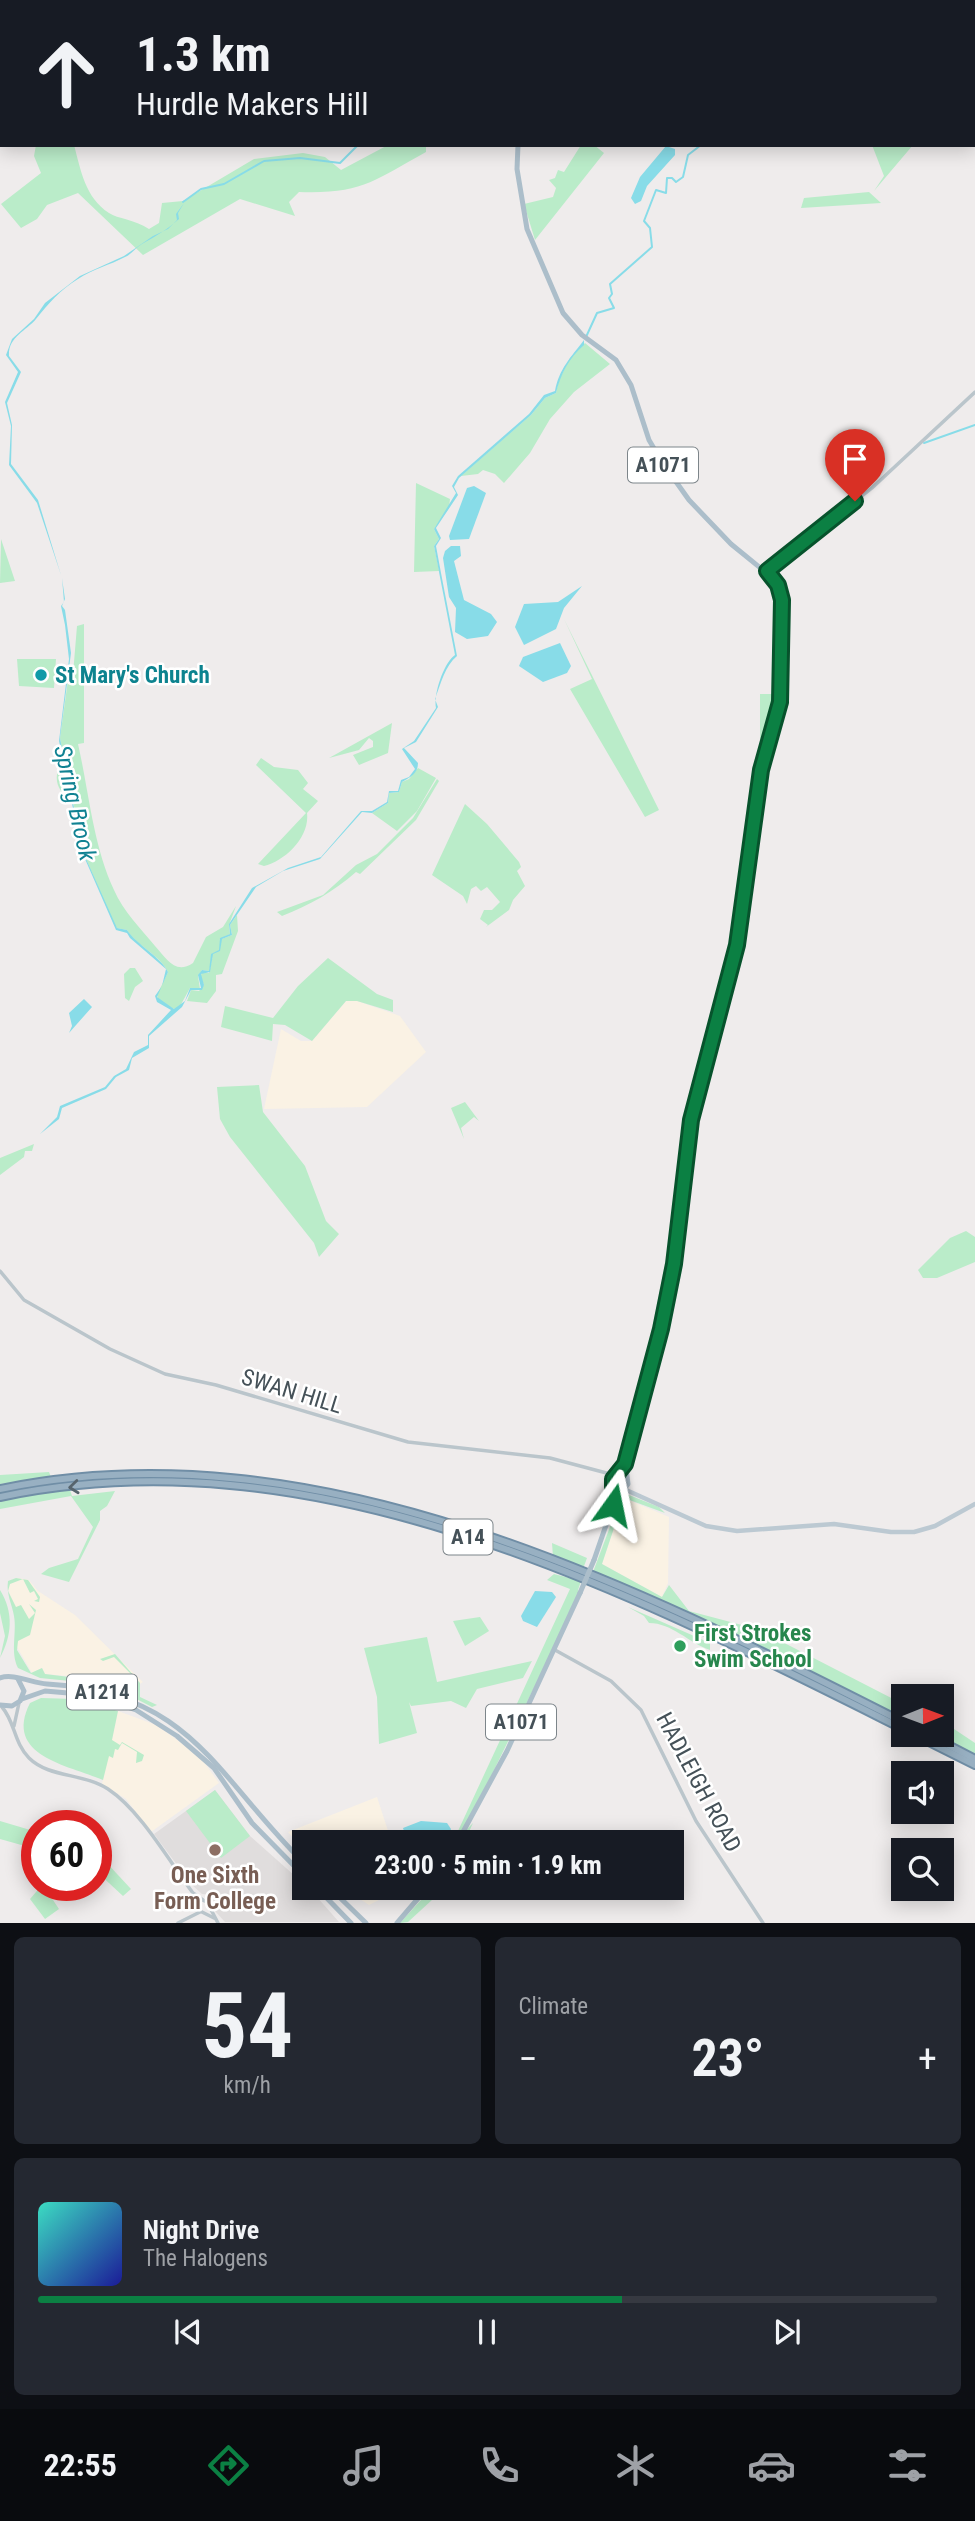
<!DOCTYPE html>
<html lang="en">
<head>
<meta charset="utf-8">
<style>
  body { margin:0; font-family:"Roboto Condensed",sans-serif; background:#242831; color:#f1f3f6; height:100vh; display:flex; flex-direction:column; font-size:26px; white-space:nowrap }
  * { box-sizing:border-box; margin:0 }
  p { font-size:23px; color:#9ea1a6 }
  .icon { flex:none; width:38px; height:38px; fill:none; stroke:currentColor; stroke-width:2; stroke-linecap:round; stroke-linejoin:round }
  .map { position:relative; height:1923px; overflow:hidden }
  .drawer { display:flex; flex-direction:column; gap:14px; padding:14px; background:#0d0f14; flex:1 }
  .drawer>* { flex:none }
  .guide { position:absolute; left:0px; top:0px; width:976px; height:147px; box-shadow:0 4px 18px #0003; background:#171b24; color:#f1f3f6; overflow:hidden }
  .needle { width:46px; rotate:89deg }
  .tools { position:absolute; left:891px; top:1684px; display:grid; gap:14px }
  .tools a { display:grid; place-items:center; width:63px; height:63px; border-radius:0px; background:#171b24; box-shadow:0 4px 18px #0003; font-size:35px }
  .speed { position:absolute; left:21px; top:1810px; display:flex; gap:14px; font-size:35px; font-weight:700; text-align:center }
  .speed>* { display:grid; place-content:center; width:91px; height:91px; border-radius:50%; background:#171b24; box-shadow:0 4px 18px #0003; line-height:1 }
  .speed .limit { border:10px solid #d22; background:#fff; color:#111 }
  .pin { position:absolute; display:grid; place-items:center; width:60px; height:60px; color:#fff; margin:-72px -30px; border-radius:50% 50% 50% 0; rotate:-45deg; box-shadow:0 0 7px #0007 }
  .pin .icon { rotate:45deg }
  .me { position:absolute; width:77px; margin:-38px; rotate:12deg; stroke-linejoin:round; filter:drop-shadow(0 0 5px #0008) }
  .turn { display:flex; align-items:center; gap:24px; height:147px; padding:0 21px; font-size:32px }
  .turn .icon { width:91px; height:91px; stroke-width:2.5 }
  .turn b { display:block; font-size:49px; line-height:60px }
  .big { font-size:52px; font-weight:700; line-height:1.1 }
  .drawer .card { flex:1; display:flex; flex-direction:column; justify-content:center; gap:10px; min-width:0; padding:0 24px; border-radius:10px; background:#242831 }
  .drawer .dial { align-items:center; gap:0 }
  .dial b { font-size:91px; line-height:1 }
  .song { display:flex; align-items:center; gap:21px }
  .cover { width:84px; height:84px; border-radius:10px; background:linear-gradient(135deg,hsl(170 70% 55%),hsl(240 70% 35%)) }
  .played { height:7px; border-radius:4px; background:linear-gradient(90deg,#0b8043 65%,#363941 65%) }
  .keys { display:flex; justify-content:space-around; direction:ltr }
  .heat { display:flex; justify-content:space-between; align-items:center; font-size:38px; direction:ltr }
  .drawer .tiles { flex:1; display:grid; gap:14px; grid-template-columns:1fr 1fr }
  .card:last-child { grid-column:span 2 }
  .trip { position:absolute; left:292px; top:1830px; width:392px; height:70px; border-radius:0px; background:#171b24; box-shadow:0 4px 18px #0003; font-weight:700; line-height:70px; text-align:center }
  .menu { display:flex; height:112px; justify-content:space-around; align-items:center; background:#090b0e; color:#9ea1a6 }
  .menu .icon { width:49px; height:49px }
  .menu .selected { color:#0b8043 }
  .menu b { font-size:32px; color:#f1f3f6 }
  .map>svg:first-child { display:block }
  .commercial { fill:#faf2e4 }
  .education { fill:#e0dddd }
  .green { fill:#baecc9 }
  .water { fill:#88dce8 }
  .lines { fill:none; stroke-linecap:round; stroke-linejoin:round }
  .stream { stroke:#88dce8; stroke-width:2 }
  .trunk-casing { stroke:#708ea6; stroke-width:10 }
  .tertiary { stroke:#bac5cb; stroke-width:3.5 }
  .secondary { stroke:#bcc9d2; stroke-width:4.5 }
  .primary { stroke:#acbeca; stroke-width:5 }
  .trunk { stroke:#98b0c2; stroke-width:6 }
  .primary-bridge { stroke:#acbeca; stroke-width:5 }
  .oneway { stroke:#56646d }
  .route-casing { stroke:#07532c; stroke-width:18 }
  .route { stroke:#0b8043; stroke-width:12 }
  .culture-dot { fill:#0f9aa8; stroke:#fff; stroke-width:2.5 }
  .leisure-dot { fill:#2e9e5b; stroke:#fff; stroke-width:2.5 }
  .education-dot { fill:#8d6e63; stroke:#fff; stroke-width:2.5 }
  .labels { text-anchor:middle; stroke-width:5; stroke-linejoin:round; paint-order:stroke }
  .shield { fill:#fff; stroke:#7d858a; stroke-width:2 }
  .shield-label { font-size:21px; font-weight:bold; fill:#455158 }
  .culture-label { font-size:23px; font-weight:bold; fill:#0d838f; stroke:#fff; text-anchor:start }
  .street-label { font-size:23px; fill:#455158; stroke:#fff }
  .leisure-label { font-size:23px; font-weight:bold; fill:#27864d; stroke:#fff; text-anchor:start }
  .education-label { font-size:23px; font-weight:bold; fill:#785e54; stroke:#fff }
  .water-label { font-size:24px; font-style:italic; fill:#108292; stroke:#fff }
</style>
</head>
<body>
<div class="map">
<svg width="975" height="1923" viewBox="0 0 975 1923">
  <rect width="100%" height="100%" fill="#efecec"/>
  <!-- commercial -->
  <g class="commercial">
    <polygon points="346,1001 357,1001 400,1016 426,1052 367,1107 264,1109 281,1029 301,1041 312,1041"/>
    <polygon points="624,1498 669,1517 668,1583 662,1597 602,1564"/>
    <polygon points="18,1578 29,1580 38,1591 75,1615 143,1682 129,1691 91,1678 45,1674 42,1668 32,1673 17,1647 15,1618 8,1587 11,1580"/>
    <polygon points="118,1711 156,1725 176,1739 201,1758 219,1783 151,1832 126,1799 102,1784"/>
    <polygon points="377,1797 392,1843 304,1843 304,1850 288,1832"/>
    <polygon points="343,1888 392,1888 389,1895 369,1905"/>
  </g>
  <!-- education -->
  <polygon class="education" points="215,1790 250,1836 304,1884 304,1888 309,1888 339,1922 225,1922 214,1910 216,1904 210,1895 202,1894 192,1885 154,1834"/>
  <!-- green -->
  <g class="green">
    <path d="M36 145H74C81 171 85 197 109 213 118 219 134 219 149 229L159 223 162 203 183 201 254 159 303 153 325 157 341 170 388 145H426V152C373 181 363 194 299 192L289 202 295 216 240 199 143 255 78 193 47 205 37 219 21 228 1 204 41 173 34 156Z"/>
    <polygon points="581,145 594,145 604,153 535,240 524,204 553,197 556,188 549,180 555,178 558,170 564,172"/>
    <polygon points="872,145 913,145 874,191 884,176"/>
    <polygon points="869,192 881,203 801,208 804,198"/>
    <polygon points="585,343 610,364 574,392 550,419 530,453 504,483 495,474 483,470 478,474 461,476 531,415 545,398 556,393 559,380 570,358"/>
    <polygon points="416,483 450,499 449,508 434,529 439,539 434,546 439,571 414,572"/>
    <polygon points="1,539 15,581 0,583"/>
    <polygon points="564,619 659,810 645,817 570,689 592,679"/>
    <path d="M84 624V743L78 744C89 792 93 845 114 890 123 911 141 929 155 946 167 959 175 975 193 963L206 937 223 927 236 906 229 925 230 934 219 940 232 935 230 925 237 915 238 931 222 974 216 975V991L207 1003 187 1001 191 990 199 991 204 985 200 976 203 972 209 973 213 955 209 971 202 970 198 976 200 989 190 988 179 1008 174 1009 159 1002 157 995 168 972C160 955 137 946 127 930L117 928 114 924 83 852 72 796V802C55 789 52 776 64 758L60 738 68 680 73 674 77 626Z"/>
    <polygon points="17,659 56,659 54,688 19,686"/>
    <polygon points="760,694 773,694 772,710 760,749"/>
    <polygon points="392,723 388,753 359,765 353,755 373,747 373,741 369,738 359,750 329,758"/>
    <path d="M261 758 274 767 298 770 308 783 303 789 318 801 307 813C310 837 285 861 264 866L258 864 306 813 256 765Z"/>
    <polygon points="418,768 436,778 417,811 397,831 372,813 388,803 389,793 399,792 402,782 409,779"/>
    <path d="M437 779 439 781 416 820 360 874 356 872C333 892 310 905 282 916L277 912 323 895 356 865 377 854 413 818Z"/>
    <polygon points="465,804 487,824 519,862 521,867 517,871 525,886 513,900 509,910 486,927 488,925 480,919 484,910 492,910 500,902 487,887 481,891 476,886 471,889 467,904 463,896 432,875"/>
    <polygon points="328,958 377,994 393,1000 393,1012 357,1001 346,1001 312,1041 285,1025 273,1024 272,1041 221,1027 225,1006 273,1018 298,986"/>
    <polygon points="130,968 135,968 143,981 135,987 129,1001 125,998 124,974"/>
    <polygon points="259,1085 263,1112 305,1166 326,1221 339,1234 319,1257 314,1243 230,1137 220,1119 217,1087"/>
    <polygon points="465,1102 479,1121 474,1117 461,1128 464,1139 451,1108"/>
    <polygon points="34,1144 32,1151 25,1151 24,1157 0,1175 0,1158"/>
    <polygon points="966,1231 975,1237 975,1262 937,1278 923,1278 918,1270 950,1238"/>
    <polygon points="49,1472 51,1477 0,1484 0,1475"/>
    <polygon points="61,1490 70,1490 72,1496 115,1491 107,1506 100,1511 100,1520 69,1582 41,1574 49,1568 78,1559 93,1527 71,1496 0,1509 0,1501"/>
    <polygon points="629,1495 659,1507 665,1513 624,1498 602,1564 662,1597 669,1585 689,1611 757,1629 903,1704 903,1720 593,1572 619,1503 623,1497"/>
    <polygon points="552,1543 587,1558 583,1569 553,1557"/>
    <polygon points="554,1574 581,1581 578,1590 580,1593 464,1832 473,1823 464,1843 459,1843 463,1835 458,1831 570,1589 547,1580"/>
    <path d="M16 1578 28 1580 40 1597 39 1602 34 1601 38 1599 34 1591 30 1593 23 1579 10 1584 8 1591 16 1607 21 1605 29 1619 35 1613 29 1604 36 1610 30 1635 18 1641 17 1650 31 1673 42 1668 45 1674 94 1680 128 1690 137 1685V1680L114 1657 103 1661 100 1659 115 1654 140 1683V1697L157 1705 152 1707 121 1691 80 1682 40 1678 18 1668C10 1652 17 1633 14 1616 12 1604 6 1594 8 1581Z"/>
    <path d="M0 1590C14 1613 12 1635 0 1658L5 1636 0 1613Z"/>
    <path d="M628 1607 710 1643V1650C689 1643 672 1623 649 1623L644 1616Z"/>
    <polygon points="480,1617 489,1631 465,1646 453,1621"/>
    <polygon points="427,1637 437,1682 532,1661 523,1678 477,1689 466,1708 451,1701 411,1706 409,1702 417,1733 379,1744 377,1697 364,1648"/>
    <path d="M41 1698 75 1699 118 1711 112 1740 120 1745 122 1742 144 1755 142 1761 136 1763 137 1752 122 1743 118 1750 115 1749 113 1758 109 1756 103 1780C68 1765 3 1756 30 1703Z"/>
    <polygon points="942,1721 975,1743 975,1757 930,1734 942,1734"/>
    <polygon points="215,1790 250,1836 221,1858 186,1811"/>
    <polygon points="0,1821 37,1832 32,1848 0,1839"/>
    <polygon points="96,1859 105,1861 131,1889 123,1896 96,1871"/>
    <polygon points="42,1885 50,1885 54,1889 49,1894 59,1909 45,1919 30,1899"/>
    <polygon points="432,1888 445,1888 408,1922 400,1923"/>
  </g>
  <!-- water -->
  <g class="water">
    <polygon points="666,146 675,149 675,155 647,186 641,201 635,204 631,198 640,177"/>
    <path d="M184 203 178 213 179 219C168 229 156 236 142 244 135 248 132 254 125 257 110 265 93 269 78 279 60 290 48 304 36 319 26 331 8 337 9 356L21 372 7 403 12 425 11 464 38 500 61 575 37 503 9 465 11 426 5 402 18 372 6 355 12 339 34 319 45 303 80 276 124 256 153 236 168 229 177 220 176 214Z"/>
    <path d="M584 340V345C569 358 561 373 556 393L545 398 531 415 459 478 454 487 458 495 436 528 441 538 436 546 441 573 457 656C445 666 441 683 435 699L438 707 416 742 404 748 418 763C418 774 410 777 402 782L399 792 389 793 388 803 372 813 362 812 320 859 283 871 256 887 230 925 232 935 222 939 220 951 213 954 210 972 201 974 204 985 202 990H191L182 1007 149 1036V1048L132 1058 129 1070 116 1077 106 1089 62 1108 59 1119 40 1134 57 1117 60 1106 105 1087 114 1076 126 1069 134 1052 148 1045V1035L171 1010 157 1002 155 996 162 986 166 969 130 938 127 933 116 930 82 852 59 741 69 659 65 625 61 606 64 602 62 578 65 599 62 606 65 610 71 653 60 738 83 852 117 928 127 930C137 945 161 957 168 972L157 997 174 1009 185 1001 190 988H201L198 975 202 970 209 971 211 954 219 950 220 938 230 934 229 924 252 888 288 868 321 857 361 811H372L387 802 389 791H398L401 780 409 777 415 769 402 749 414 741 436 708C433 695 444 662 455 655L434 546 439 539 434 529 456 493 452 486 458 476 529 414 544 395 555 391C559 369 571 357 584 340Z"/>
    <polygon points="474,486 486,493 469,539 450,540 449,536 467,488"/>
    <polygon points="451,546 460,546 461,556 454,561 464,600 491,614 497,622 488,636 467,639 455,632 456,608 449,597 443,558 445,551"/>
    <polygon points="582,586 564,608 556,629 524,645 515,627 524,604 558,602"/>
    <polygon points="560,643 571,666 567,673 543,682 519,666 523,657"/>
    <polygon points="84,999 92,1007 69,1033 72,1026 69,1013"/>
    <polygon points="535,1591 552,1592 556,1597 537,1627 523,1621 521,1616"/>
    <polygon points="421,1821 447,1823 451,1829 447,1843 408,1843 403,1828"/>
  </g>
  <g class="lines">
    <!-- stream -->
    <g class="stream">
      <polyline points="953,0 954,2"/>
      <polyline points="436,2 436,0"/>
      <polyline points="183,202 201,189 224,184 264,161 300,158 340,163 358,145"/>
      <polyline points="586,337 597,313 614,308 609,298 612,294 610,284 652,247 650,228 644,221 656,190 666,193 667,178 672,178 676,182 683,177 688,155 701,145"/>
      <polyline points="924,443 975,425"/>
    </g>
    <!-- trunk casing -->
    <g class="trunk-casing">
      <g id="trunk">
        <path d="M0 1489C315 1424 630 1583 903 1722"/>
        <path d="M0 1497C318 1430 627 1591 903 1729"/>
        <polyline points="913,1734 975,1765"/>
        <polyline points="927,1734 975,1759"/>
      </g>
    </g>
    <!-- tertiary -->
    <g class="tertiary">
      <polyline points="767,571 872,488 975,392"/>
      <polyline points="0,1271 24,1300 110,1349 165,1374 216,1385 408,1442 550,1458 614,1475"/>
      <polyline points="555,1650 611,1681 641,1710 696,1821 763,1923"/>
      <path d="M2 1707C15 1722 14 1743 29 1758 49 1778 84 1773 108 1789 141 1811 169 1861 193 1893L203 1900"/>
      <polyline points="14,1726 19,1703"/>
      <polyline points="194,1895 198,1910 214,1918"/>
      <polyline points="202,1900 207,1902 218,1923"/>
      <polyline points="178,1923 200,1912"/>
    </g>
    <!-- secondary -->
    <polyline class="secondary" points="624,1489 706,1526 737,1531 834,1524 891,1532 914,1532 935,1526 975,1504"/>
    <!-- primary -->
    <g class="primary">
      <polyline points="581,2 582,0"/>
      <polyline points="518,145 517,169 527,229 563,313 582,335 616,360 631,385 649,440 662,462 689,500 731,544 774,579 782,600 780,702 761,770 737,945 691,1120 674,1264 661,1330 625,1464 613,1479 615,1499"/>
      <polyline points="594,1560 615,1499 628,1484 626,1467"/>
      <path d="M0 1678C13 1673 32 1683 47 1684 192 1693 214 1774 304 1863"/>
      <polyline points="22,1699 45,1691 91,1695 136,1710 177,1736 214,1768 252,1823 304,1876"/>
      <polyline points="0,1705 12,1706 20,1701 24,1691 18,1679"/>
      <polyline points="457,1843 507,1751 580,1593"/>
      <polyline points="317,1888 351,1923"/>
      <polyline points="330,1888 366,1923"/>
      <polyline points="397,1923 427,1888"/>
    </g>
    <!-- trunk -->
    <use href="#trunk" class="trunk"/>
    <!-- primary-bridge -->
    <polyline class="primary-bridge" points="580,1593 594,1560"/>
  </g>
  <!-- one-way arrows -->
  <defs><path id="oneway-chevron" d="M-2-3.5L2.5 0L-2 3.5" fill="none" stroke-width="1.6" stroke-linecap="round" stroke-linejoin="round" transform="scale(1.75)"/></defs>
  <use class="oneway" href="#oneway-chevron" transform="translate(74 1487) rotate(174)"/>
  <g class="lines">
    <!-- route casing -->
    <g class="route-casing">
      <polyline id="route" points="613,1505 613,1479 625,1464 661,1329 674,1264 691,1120 737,945 761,770 780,702 782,600 778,585 767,571 855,501"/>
    </g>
    <!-- route -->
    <use href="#route" class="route"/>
  </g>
  <!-- markers -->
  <circle class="culture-dot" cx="41" cy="675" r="7"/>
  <circle class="leisure-dot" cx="680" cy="1646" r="7"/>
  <circle class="education-dot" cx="215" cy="1850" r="7"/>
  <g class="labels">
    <!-- shield labels -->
    <g class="shield">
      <rect x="628" y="447.5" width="70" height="35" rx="5"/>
      <rect x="443.5" y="1519.5" width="49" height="35" rx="5"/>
      <rect x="67" y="1674.5" width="70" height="35" rx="5"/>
      <rect x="486" y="1704.5" width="70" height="35" rx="5"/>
    </g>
    <g class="shield-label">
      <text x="663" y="472">A1071</text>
      <text x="468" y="1544">A14</text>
      <text x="102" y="1699">A1214</text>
      <text x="521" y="1729">A1071</text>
    </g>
    <!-- culture labels -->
    <g class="culture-label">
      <text x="55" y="683">St Mary's Church</text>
    </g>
    <!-- street labels -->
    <g class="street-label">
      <text transform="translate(292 1391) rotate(17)" y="8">SWAN HILL</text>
      <text transform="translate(699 1782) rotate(62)" y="8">HADLEIGH ROAD</text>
    </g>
    <!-- leisure labels -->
    <g class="leisure-label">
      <text x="694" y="1641">First Strokes<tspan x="694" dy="26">Swim School</tspan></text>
    </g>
    <!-- education labels -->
    <g class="education-label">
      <text x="215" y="1883">One Sixth<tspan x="215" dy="26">Form College</tspan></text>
    </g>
    <!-- water labels -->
    <g class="water-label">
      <text transform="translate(75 803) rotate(77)" y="8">Spring Brook</text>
    </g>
  </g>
</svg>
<div class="tools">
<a><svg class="needle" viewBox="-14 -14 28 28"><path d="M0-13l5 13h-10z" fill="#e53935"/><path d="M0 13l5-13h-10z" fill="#9ea1a6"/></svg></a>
<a><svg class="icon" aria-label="sound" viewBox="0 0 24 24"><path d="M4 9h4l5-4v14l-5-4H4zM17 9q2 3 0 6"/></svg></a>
<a><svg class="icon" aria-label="search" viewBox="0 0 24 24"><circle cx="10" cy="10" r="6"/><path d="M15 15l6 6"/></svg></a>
</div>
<div class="speed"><div class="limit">60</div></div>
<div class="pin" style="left:855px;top:501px;background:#d93025"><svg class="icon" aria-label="arrive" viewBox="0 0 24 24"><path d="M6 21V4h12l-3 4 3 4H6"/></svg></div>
<svg class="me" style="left:613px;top:1505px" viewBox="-20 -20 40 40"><path d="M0-17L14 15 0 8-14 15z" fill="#0b8043" stroke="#fff" stroke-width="4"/></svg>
<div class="trip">23:00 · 5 min · 1.9 km</div>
<div class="guide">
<div class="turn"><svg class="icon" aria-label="ahead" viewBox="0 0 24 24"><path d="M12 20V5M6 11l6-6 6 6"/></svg><div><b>1.3 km</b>Hurdle Makers Hill</div></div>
</div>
</div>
<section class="drawer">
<div class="tiles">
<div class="card dial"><b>54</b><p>km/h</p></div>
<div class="card"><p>Climate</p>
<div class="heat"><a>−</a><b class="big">23°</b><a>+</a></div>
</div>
<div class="card">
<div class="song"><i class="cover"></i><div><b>Night Drive</b><p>The Halogens</p></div></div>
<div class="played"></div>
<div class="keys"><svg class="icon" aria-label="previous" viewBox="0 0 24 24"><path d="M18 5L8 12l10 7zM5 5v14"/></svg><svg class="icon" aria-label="pause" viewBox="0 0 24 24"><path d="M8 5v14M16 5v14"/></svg><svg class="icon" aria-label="next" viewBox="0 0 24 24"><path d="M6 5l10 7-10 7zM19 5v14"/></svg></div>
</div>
</div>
</section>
<nav class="menu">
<b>22:55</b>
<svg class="icon selected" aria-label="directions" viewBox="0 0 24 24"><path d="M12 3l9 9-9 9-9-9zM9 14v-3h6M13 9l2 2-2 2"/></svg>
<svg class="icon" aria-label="music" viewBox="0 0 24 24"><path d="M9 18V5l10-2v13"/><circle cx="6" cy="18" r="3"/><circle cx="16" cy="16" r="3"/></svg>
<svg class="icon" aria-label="phone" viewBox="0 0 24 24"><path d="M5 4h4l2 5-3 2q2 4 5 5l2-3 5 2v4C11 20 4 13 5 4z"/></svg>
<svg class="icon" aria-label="climate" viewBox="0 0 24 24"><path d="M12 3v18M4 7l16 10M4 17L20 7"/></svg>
<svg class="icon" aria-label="car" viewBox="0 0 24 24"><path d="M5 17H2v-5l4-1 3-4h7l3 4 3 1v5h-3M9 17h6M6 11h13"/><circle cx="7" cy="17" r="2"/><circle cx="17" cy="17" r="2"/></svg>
<svg class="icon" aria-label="filters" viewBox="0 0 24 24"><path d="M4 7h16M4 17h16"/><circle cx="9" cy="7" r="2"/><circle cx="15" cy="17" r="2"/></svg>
</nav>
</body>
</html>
